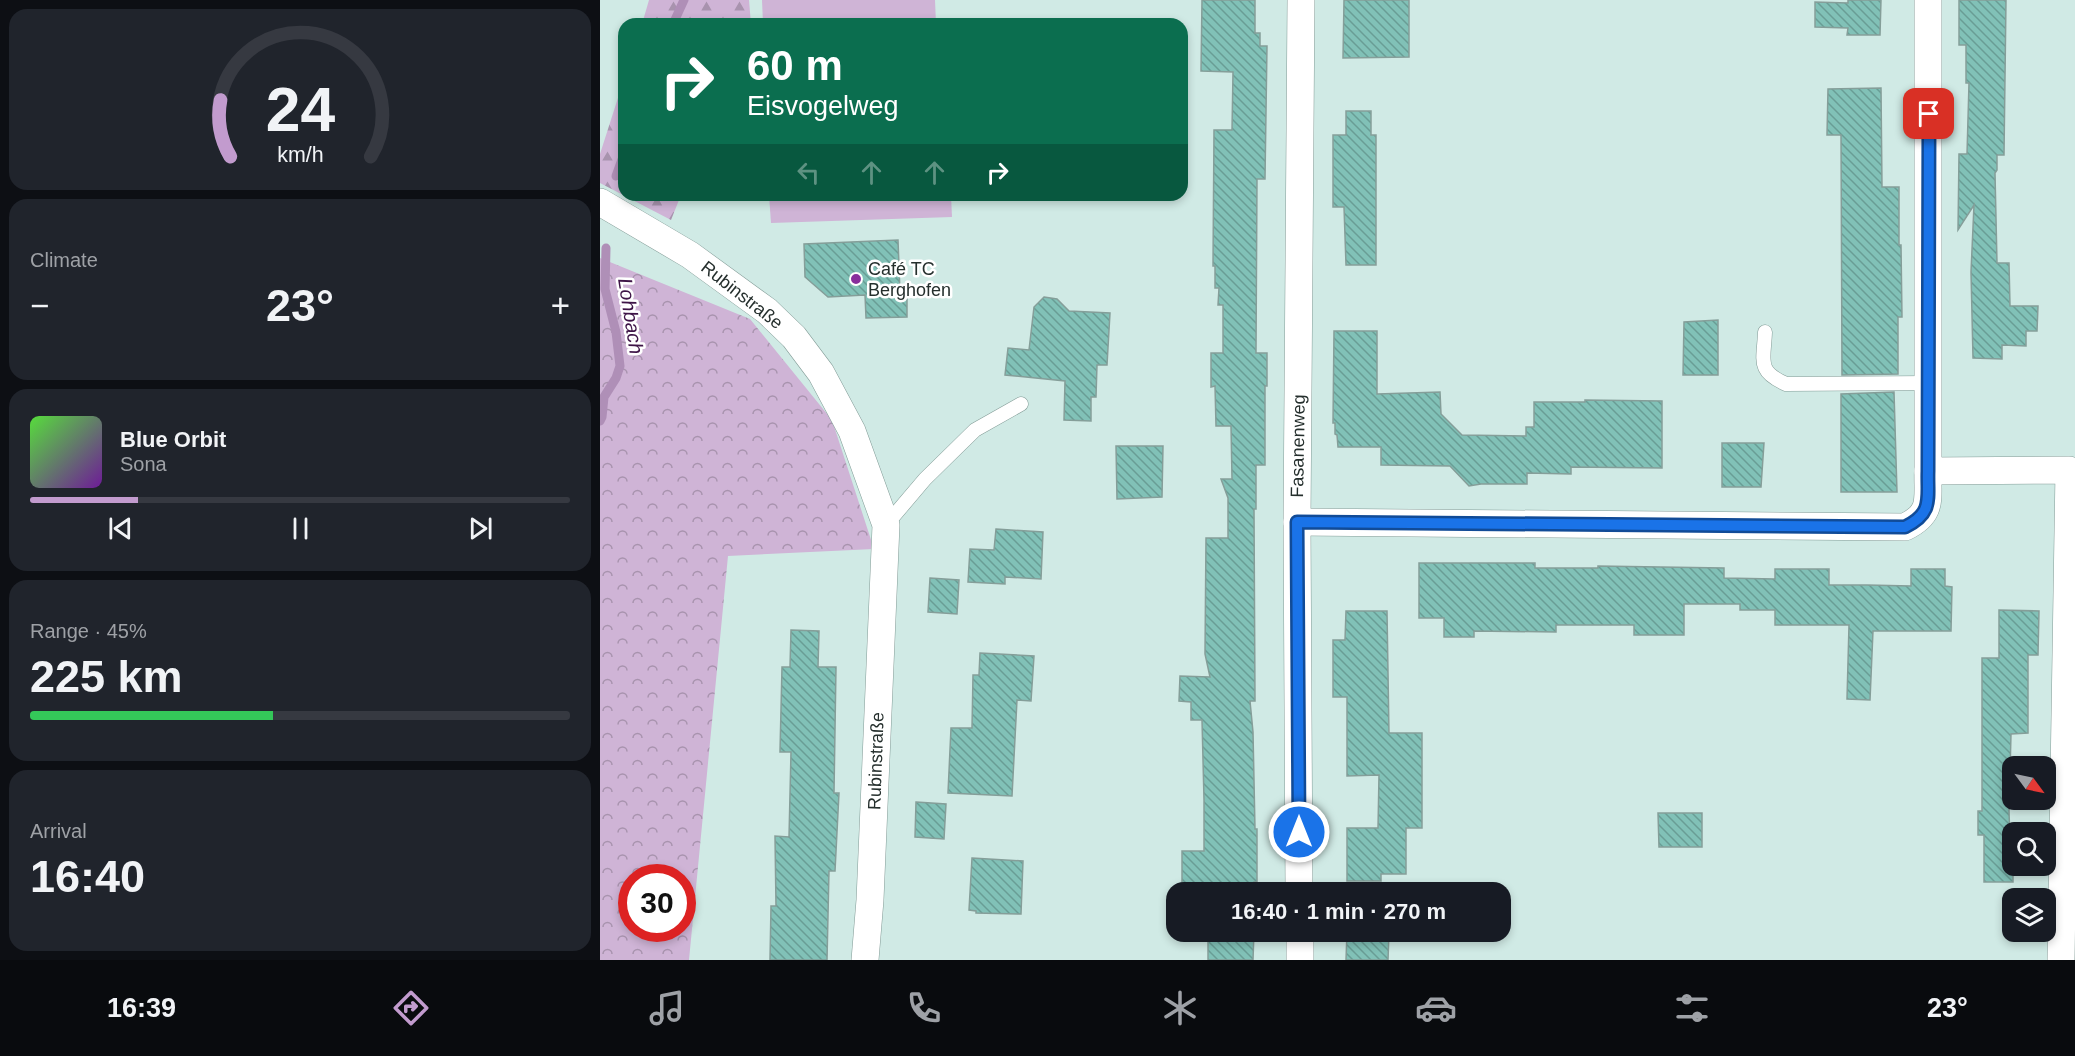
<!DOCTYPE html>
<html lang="en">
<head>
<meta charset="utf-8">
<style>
  body { margin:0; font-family:Helvetica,sans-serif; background:#20242c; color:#f1f3f6; height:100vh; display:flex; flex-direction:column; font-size:22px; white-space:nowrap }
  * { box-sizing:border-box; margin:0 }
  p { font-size:20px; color:#9ea1a6 }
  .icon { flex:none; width:33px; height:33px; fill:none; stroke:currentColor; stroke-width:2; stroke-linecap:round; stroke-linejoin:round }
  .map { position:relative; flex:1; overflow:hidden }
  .side { display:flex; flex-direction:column; gap:9px; padding:9px; background:#0d0f14; width:600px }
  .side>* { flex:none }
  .banner { position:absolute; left:18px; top:18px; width:570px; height:183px; border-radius:18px; box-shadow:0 3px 9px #0003; background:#0b6e4f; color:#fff; overflow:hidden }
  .needle { width:39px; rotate:123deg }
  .tools { position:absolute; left:1402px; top:756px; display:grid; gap:12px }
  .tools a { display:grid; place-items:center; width:54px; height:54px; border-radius:12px; background:#171b24; box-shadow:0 3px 9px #0003; font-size:30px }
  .speed { position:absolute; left:18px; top:864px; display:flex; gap:12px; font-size:30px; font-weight:700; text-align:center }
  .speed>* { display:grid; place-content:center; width:78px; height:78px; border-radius:50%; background:#171b24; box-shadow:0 3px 9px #0003; line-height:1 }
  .speed .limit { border:9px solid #d22; background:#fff; color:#111 }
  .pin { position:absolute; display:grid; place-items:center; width:51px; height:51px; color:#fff; margin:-26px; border-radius:12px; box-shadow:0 3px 9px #0006 }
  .me { position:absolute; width:66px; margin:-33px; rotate:0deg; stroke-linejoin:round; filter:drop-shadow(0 0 4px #0008) }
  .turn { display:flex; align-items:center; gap:21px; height:126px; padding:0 30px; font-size:27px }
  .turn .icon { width:78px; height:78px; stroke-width:2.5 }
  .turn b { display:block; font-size:42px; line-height:51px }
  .lanes { display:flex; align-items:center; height:57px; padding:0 30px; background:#0003; justify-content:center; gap:30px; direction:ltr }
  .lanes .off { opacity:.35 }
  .big { font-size:45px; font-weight:700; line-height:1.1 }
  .side .tile { flex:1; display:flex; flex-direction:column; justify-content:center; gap:9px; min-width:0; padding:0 21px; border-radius:18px; background:#20242c }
  .side .dial { align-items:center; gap:0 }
  .dial svg { height:156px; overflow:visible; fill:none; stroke:#363941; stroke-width:7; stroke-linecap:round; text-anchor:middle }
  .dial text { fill:#f1f3f6; stroke:none }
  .song { display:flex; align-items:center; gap:18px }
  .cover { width:72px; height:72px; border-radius:9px; background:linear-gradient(135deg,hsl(110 70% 55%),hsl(280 70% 35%)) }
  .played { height:6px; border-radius:3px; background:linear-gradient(90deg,#c29bce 20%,#363941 20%) }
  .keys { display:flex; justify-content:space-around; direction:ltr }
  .heat { display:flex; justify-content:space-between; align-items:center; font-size:33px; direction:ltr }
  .charge { height:9px; border-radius:4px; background:linear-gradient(90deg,#34c759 45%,#363941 0) }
  .trip { position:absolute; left:566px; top:882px; width:345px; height:60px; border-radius:18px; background:#171b24; box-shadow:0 3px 9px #0003; font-weight:700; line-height:60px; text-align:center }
  .dock { display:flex; height:96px; justify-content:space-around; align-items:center; background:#090b0e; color:#9ea1a6 }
  .dock .icon { width:42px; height:42px }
  .dock .active { color:#c29bce }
  .dock b { font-size:27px; color:#f1f3f6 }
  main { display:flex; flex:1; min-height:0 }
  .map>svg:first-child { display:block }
  .forest { fill:url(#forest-firs) }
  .park { fill:url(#park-crowns); fill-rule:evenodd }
  .pitch { fill:#cfb4d6 }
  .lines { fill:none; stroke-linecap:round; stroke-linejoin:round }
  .stream { stroke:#af8fb7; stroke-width:9 }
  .building { fill:url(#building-back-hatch); stroke:#859e99; stroke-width:1.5 }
  .service-casing { stroke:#829b96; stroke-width:15 }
  .minor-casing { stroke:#829b96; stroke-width:28 }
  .service { stroke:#fff; stroke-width:14 }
  .minor { stroke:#fff; stroke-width:27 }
  .route-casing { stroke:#114b97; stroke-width:15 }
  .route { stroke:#1a73e8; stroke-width:10 }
  .poi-dot { fill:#882f9c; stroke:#fff; stroke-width:2 }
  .labels { text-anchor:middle; stroke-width:5; stroke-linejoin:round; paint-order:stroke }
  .poi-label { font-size:18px; fill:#252f2d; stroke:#fff; text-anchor:start }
  .street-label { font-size:18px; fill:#252f2d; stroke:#fff }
  .water-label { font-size:20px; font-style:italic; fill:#3e1447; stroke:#fff }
</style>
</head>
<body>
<main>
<section class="side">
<div class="tile dial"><svg viewBox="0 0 100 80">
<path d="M14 69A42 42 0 1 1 86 69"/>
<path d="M14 69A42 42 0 0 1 9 40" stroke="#c29bce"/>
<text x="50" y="56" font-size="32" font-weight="700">24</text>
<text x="50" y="72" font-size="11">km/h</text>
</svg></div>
<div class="tile"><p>Climate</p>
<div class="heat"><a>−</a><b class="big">23°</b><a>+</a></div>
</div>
<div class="tile">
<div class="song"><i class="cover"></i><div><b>Blue Orbit</b><p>Sona</p></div></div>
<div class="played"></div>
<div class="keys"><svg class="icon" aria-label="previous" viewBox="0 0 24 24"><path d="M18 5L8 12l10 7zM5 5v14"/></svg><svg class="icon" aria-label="pause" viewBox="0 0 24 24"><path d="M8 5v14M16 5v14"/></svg><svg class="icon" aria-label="next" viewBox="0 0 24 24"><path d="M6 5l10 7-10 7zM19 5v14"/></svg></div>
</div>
<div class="tile"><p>Range · 45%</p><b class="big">225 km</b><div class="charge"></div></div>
<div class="tile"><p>Arrival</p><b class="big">16:40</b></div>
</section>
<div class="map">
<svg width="1475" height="960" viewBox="0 0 1475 960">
  <defs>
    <pattern id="forest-firs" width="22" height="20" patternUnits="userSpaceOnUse" patternTransform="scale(1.5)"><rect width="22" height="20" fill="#cfb4d6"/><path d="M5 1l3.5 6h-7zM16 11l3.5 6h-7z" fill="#a893ae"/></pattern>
    <pattern id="park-crowns" width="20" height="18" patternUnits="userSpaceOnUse" patternTransform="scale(1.5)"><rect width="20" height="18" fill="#cfb4d6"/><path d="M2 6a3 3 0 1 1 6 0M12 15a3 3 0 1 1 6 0" fill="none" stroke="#a893ae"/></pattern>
    <pattern id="building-back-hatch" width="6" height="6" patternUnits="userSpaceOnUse" patternTransform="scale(1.5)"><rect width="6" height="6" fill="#81c1b7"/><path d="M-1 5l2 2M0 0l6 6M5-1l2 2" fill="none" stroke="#699d95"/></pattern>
  </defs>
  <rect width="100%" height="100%" fill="#d0eae5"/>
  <!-- forest -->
  <g class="forest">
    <polygon points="49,0 149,0 151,24 42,24"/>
    <polygon points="24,79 24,195 81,195 71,220 0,183 0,154"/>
  </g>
  <!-- park -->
  <path class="park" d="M0 258 150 319 232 420 274 549 128 556 89 960H0ZM32 878H82V928H32Z"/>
  <!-- pitch -->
  <g class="pitch">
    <polygon points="162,0 335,0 336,24 163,24"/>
    <polygon points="169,195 351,195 352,217 171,223"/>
  </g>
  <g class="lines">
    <!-- stream -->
    <g class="stream">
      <polyline points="73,24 84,0"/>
      <polyline points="16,176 24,154"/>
      <polyline points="0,421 2,417 4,397 16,378 20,366 16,332 5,289 6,248"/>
    </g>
  </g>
  <!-- building -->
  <g class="building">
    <polygon points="602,0 655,0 655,33 660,33 660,46 667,46 665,179 657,179 656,353 667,353 667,386 665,386 665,465 656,465 656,509 654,509 655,701 650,701 653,732 655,829 657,829 657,882 654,882 654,892 608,892 608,885 582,885 582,851 604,851 604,800 602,720 591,720 591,702 579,701 580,676 610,677 605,654 606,538 628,538 628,498 621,479 632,479 631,426 616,426 615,386 611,387 611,353 623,353 623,305 618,305 619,288 615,288 615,266 613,266 614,130 632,130 633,72 601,71"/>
    <polygon points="744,0 809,0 809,57 743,58"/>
    <polygon points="1248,0 1281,0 1280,35 1247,35 1248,28 1215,27 1215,2 1248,3"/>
    <polygon points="1359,0 1406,0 1404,155 1397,155 1397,170 1395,173 1397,263 1409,263 1410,306 1438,306 1437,331 1426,331 1426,346 1402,345 1402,359 1373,358 1371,272 1374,205 1358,230 1359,154 1367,154 1369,83 1366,83 1366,45 1359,45"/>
    <polygon points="1281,88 1282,187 1299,187 1299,245 1301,245 1302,317 1298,317 1298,374 1242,375 1241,135 1227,135 1228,89"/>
    <polygon points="746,111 771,111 771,135 776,135 776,265 746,265 744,207 733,207 733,135 746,135"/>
    <polygon points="298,240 300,293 307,293 307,317 266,318 265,295 228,297 205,277 204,244"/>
    <polygon points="444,297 457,299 469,311 510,313 507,365 497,365 496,397 491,397 491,421 464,420 465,381 405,375 408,348 429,350 434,307"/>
    <polygon points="1118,320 1118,375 1083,375 1084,322"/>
    <polygon points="734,331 777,331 777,394 840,392 841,414 862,435 926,436 926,427 934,427 934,402 985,402 985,400 1062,401 1062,468 971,467 971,474 927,473 927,484 881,484 869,486 850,466 781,465 781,447 738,447 737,435 735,434 735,423 733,423"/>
    <polygon points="1294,392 1297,492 1241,492 1241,394"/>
    <polygon points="1122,443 1164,443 1161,487 1122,487"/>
    <polygon points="516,446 563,446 562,497 517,499"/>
    <polygon points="396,529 443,532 441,579 405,577 405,584 368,582 370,549 394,550"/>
    <polygon points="819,563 935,563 935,568 998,568 998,566 1124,568 1124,578 1175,579 1175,569 1229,569 1229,585 1267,585 1311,586 1311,569 1345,569 1345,586 1352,587 1351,631 1273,631 1270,700 1247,699 1249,625 1175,625 1175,610 1140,610 1140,604 1084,604 1084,635 1034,635 1034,625 956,625 956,632 874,631 874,637 844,637 844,618 819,618"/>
    <polygon points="330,578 359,580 357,614 328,612"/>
    <polygon points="1399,610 1439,611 1438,655 1428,655 1428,733 1411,734 1409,811 1410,842 1413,842 1413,882 1384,882 1384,835 1378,835 1378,811 1382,811 1382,658 1399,658"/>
    <polygon points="746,611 787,611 789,733 822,733 822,828 806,828 806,874 781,874 781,881 747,881 747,828 778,828 779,775 747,776 747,697 733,697 733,640 745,640"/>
    <polygon points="191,630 219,631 218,667 236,667 234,793 239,793 235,871 229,871 227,960 170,960 171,906 176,906 175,836 189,837 191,752 180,752 182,667 190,667"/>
    <polygon points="380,653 434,656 431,701 417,700 412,796 348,793 351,728 372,728 373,675 379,675"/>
    <polygon points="316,802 346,804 344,839 315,837"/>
    <polygon points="1058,813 1102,813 1102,847 1059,847"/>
    <polygon points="372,858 423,861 421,914 376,913 376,911 369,910"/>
    <polygon points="608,932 654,932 653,960 608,960"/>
    <polygon points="747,932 789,933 788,960 746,960"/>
  </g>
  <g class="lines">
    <!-- service casing -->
    <g class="service-casing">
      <g id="service">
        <path d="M1165 332C1164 360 1156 371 1186 384L1329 383"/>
        <polyline points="286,525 325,479 375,430 421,404"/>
      </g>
    </g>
    <!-- minor casing -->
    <g class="minor-casing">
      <g id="minor">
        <polyline points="1328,0 1328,471 1469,470 1461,960"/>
        <polyline points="0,202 90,255 167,311 194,337 221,373 252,431 286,525 270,900 265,960"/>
        <path d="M697 522 1305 527C1334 513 1327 498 1328 471"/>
        <polyline points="699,892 697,522 701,0"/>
        <polyline points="700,932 700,960"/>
      </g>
    </g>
    <!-- service -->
    <use href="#service" class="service"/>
    <!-- minor -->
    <use href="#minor" class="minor"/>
  </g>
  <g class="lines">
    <!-- route casing -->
    <g class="route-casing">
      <path id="route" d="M699 832 697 522 1305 527C1334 513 1327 498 1328 471L1329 114"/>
    </g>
    <!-- route -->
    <use href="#route" class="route"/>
  </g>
  <!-- markers -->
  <circle class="poi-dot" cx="256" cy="279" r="6"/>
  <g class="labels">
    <!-- poi labels -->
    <g class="poi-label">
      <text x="268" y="275">Café TC<tspan x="268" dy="21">Berghofen</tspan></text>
    </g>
    <!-- street labels -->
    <g class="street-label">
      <text transform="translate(142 295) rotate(38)" y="6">Rubinstraße</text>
      <text transform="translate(698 446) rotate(-89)" y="6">Fasanenweg</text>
      <text transform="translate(276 761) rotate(-88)" y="6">Rubinstraße</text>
    </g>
    <!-- water labels -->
    <g class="water-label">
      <text transform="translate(31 316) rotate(81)" y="7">Lohbach</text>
    </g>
  </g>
</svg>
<div class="tools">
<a><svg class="needle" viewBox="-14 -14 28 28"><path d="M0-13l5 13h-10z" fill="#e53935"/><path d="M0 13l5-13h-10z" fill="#9ea1a6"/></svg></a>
<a><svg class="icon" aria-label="search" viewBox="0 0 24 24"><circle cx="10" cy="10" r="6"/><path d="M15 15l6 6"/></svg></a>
<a><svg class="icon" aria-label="layers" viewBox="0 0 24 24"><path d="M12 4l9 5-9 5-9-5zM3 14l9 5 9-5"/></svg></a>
</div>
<div class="speed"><div class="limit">30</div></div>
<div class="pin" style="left:1329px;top:114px;background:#d93025"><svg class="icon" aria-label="arrive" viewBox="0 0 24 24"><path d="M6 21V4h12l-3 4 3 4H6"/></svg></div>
<svg class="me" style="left:699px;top:832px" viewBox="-20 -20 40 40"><circle r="17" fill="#1a73e8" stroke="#fff" stroke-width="3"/><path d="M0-11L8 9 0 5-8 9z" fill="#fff"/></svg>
<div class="trip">16:40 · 1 min · 270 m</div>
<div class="banner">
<div class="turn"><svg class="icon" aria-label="right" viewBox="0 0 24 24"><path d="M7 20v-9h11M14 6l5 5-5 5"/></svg><div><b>60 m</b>Eisvogelweg</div></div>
<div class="lanes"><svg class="icon off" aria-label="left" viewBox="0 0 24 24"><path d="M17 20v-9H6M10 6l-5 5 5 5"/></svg><svg class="icon off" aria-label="ahead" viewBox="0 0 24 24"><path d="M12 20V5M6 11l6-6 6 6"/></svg><svg class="icon off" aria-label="ahead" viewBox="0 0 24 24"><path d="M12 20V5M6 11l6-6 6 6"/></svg><svg class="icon" aria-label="right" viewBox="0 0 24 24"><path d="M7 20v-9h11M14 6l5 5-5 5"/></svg></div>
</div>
</div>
</main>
<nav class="dock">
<b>16:39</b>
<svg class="icon active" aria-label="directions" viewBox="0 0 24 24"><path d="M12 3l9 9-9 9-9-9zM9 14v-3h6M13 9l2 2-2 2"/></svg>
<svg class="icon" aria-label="music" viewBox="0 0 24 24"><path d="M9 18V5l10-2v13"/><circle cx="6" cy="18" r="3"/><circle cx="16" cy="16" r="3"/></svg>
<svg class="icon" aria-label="phone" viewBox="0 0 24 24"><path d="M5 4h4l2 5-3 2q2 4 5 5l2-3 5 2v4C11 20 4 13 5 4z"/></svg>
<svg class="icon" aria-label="climate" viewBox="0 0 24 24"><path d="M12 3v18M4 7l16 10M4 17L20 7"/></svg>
<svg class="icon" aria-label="car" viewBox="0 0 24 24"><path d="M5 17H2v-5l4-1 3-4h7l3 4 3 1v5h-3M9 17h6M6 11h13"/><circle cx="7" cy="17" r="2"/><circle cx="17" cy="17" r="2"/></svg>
<svg class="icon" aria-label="filters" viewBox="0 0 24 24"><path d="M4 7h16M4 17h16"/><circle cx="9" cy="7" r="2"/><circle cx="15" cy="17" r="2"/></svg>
<b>23°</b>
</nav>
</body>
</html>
